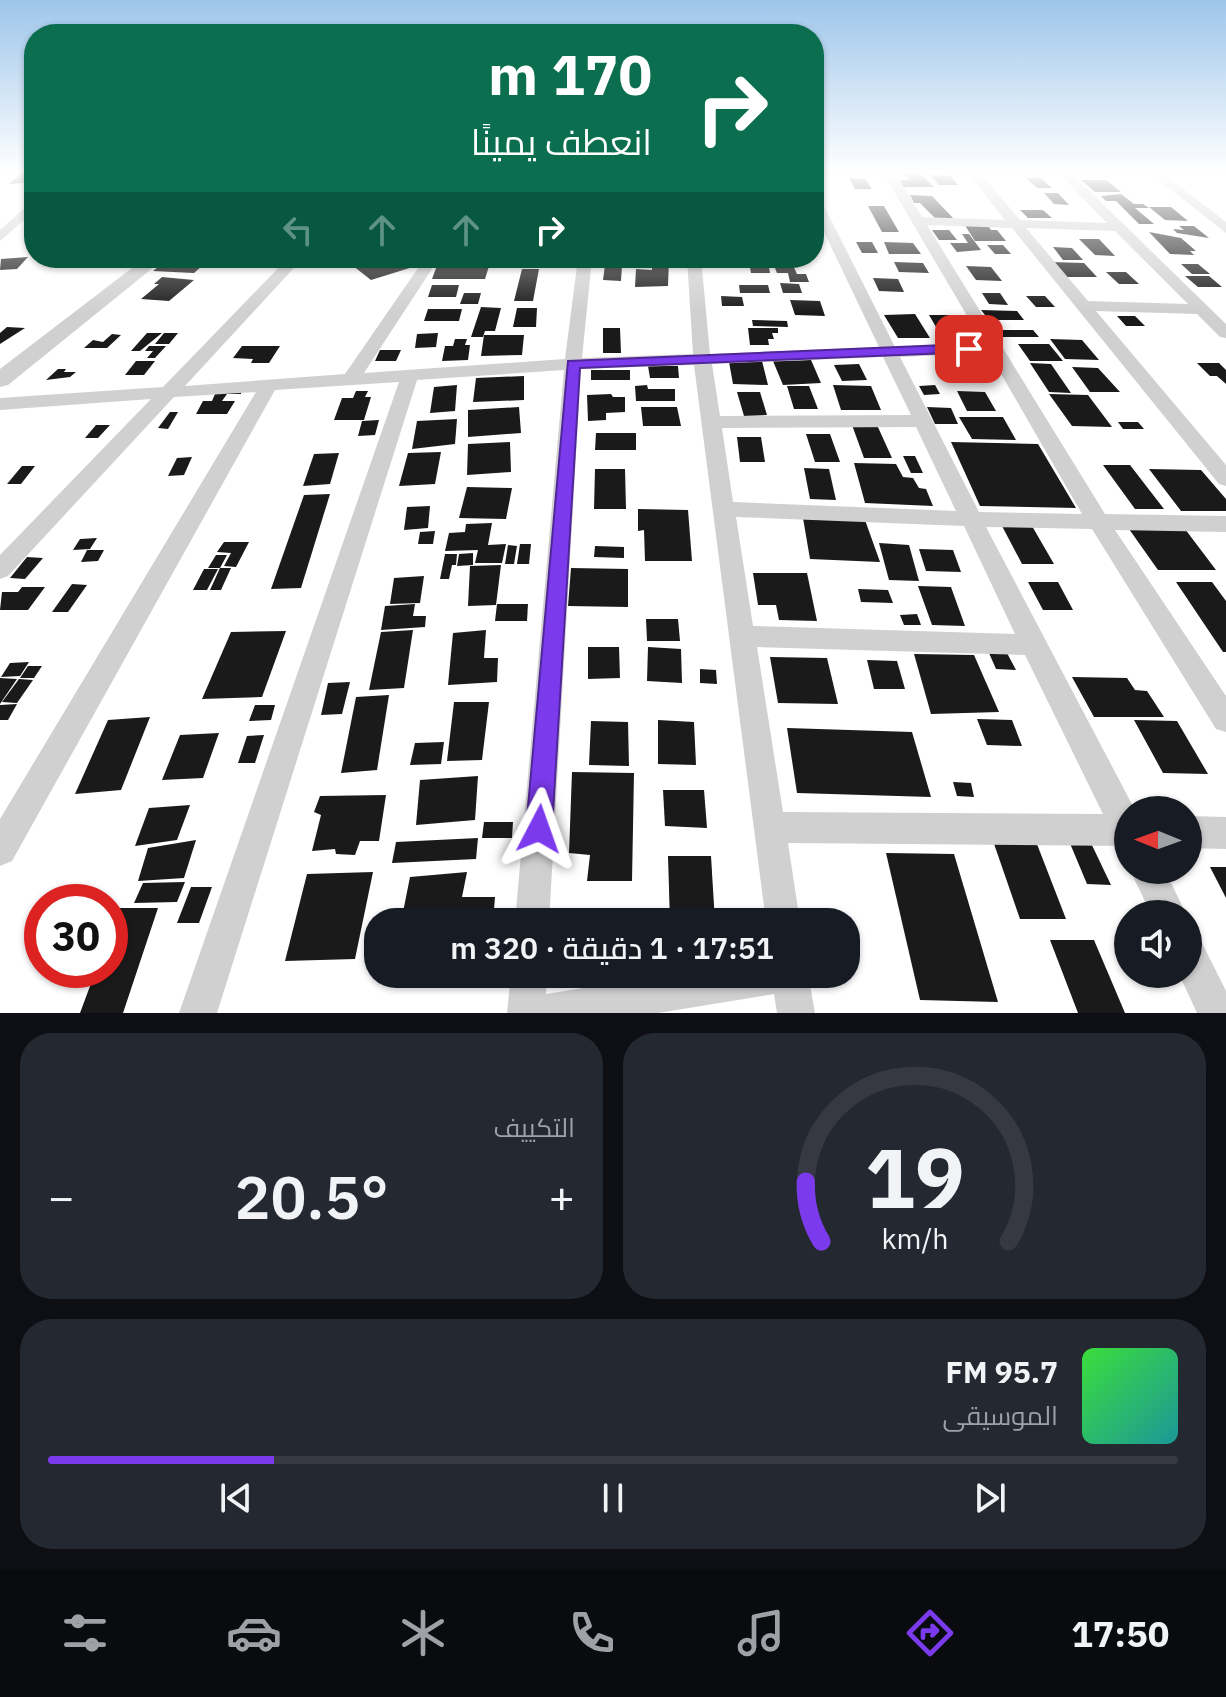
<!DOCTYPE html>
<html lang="ar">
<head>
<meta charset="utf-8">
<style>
  body { margin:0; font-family:"IBM Plex Sans",Cairo,sans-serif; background:#242831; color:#f1f3f6; direction:rtl; height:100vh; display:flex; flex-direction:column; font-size:30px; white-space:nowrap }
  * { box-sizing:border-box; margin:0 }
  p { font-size:26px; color:#9ea1a6 }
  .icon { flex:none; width:44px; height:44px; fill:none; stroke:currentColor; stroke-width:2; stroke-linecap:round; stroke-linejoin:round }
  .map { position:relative; height:1013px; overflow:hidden; direction:ltr }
  .details { display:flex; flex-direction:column; gap:20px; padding:20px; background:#0d0f14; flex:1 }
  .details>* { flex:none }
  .hud { position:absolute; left:24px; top:24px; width:800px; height:244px; border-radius:32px; box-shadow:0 2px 6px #0004; direction:rtl; background:#0b6e4f; color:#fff; overflow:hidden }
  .needle { width:52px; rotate:271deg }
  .fabs { position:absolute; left:1114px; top:796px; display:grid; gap:16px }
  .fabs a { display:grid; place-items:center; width:88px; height:88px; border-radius:50%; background:#171b24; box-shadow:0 2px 6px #0004; font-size:40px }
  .speed { position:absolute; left:24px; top:884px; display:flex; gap:16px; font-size:40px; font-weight:700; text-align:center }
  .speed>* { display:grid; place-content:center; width:104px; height:104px; border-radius:50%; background:#171b24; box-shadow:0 2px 6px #0004; line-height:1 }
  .speed .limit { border:12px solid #d22; background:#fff; color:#111 }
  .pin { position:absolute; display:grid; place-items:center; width:68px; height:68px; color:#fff; margin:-34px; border-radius:16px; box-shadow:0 4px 12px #0006 }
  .me { position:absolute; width:88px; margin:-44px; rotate:4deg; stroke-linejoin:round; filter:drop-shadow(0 0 6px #0008) }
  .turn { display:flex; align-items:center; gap:28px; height:168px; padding:0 40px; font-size:36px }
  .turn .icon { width:104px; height:104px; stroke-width:2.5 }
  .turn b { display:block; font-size:56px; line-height:68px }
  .lanes { display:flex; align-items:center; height:76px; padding:0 40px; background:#0003; justify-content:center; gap:40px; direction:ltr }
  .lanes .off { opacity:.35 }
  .big { font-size:60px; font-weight:600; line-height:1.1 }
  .details .card { flex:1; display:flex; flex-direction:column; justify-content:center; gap:12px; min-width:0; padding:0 28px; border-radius:32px; background:#242831 }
  .details .dial { align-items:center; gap:0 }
  .dial svg { height:208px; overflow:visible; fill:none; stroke:#363941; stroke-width:7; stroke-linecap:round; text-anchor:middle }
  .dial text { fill:#f1f3f6; stroke:none }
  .song { display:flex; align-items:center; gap:24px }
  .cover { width:96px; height:96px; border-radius:12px; background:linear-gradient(135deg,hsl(120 70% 55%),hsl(180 70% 35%)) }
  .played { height:8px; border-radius:4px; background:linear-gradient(90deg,#7c3aed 20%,#363941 20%) }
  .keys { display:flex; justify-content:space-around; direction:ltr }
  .heat { display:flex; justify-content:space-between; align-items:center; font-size:44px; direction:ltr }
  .details .tiles { flex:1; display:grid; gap:20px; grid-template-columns:1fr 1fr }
  .card:last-child { grid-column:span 2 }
  .trip { position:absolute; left:364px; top:908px; width:496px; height:80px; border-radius:32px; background:#171b24; box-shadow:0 2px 6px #0004; font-weight:600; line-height:80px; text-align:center; direction:rtl }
  .menu { display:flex; height:128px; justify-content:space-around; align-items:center; background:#090b0e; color:#9ea1a6 }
  .menu .icon { width:56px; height:56px }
  .menu .active { color:#7c3aed }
  .menu b { font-size:36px; color:#f1f3f6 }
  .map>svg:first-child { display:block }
  .building { fill:#1a1a1a }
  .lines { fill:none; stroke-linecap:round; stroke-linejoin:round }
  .minor { fill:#d0d0d0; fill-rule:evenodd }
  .tertiary { fill:#d0d0d0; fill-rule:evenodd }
  .route { fill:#7c3aed; stroke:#51269a; stroke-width:2 }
</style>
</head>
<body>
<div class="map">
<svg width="1226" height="1013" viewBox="0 0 1226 1013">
  <rect width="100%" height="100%" fill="#fff"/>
  <!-- building -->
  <g class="building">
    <polygon points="23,171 34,171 34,182 9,184"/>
    <polygon points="903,171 917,171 934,187 902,187 897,180 909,180"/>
    <polygon points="930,175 951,176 958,185 939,185"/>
    <polygon points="849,178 865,179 872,189 855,189"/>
    <polygon points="1026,178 1041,178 1052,188 1037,188"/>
    <polygon points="1081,180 1106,180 1121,192 1095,192"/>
    <polygon points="1044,193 1058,193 1069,205 1054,204"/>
    <polygon points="1121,194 1134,204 1143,204 1149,208 1135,208 1154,224 1139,224 1116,201 1106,201 1101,196"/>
    <polygon points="910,195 932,196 953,218 935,218 920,203 914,203"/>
    <polygon points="868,206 884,206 899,232 882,232"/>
    <polygon points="1149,207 1171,207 1188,221 1165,220"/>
    <polygon points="1020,210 1043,210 1052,218 1028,218"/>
    <polygon points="964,224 987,224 991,230 997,230 1006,241 975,241"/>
    <polygon points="1179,226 1194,226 1209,238 1177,233 1173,229 1184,230"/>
    <polygon points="932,230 949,230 957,240 939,240"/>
    <polygon points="1149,232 1181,238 1196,251 1190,251 1194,255 1170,254"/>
    <polygon points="962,234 969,234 981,250 957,252 950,243 968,243"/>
    <polygon points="1079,239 1099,239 1115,256 1095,255"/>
    <polygon points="856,242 872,242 878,253 862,253"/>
    <polygon points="884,242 913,243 921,254 889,254"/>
    <polygon points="987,245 1003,245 1011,254 995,254"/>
    <polygon points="1053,247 1072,248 1083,260 1063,260"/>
    <polygon points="28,257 17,269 0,270 1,259"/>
    <polygon points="189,258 211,258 194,273 153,271 163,263 175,263"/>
    <polygon points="362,258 405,258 416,266 371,280 348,262"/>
    <polygon points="669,259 668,286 635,287 636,269 652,270 652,260"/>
    <polygon points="772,261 791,261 797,274 806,274 809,282 790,282 788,273 777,273"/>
    <polygon points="749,262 768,262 770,273 751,273"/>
    <polygon points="894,262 923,263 929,273 899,272"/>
    <polygon points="1050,262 1084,263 1097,277 1063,277"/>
    <polygon points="438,263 490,263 485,279 432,279"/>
    <polygon points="1181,264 1198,264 1210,274 1192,274"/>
    <polygon points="605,265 622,266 621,281 603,280"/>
    <polygon points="966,266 991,267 1002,281 976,280"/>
    <polygon points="522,269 539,269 533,301 514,301"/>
    <polygon points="1106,272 1126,272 1139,284 1119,284"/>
    <polygon points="1185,276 1209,276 1222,287 1198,287"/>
    <polygon points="162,277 194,280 169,301 141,299 159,284 154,284"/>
    <polygon points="873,278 898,279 904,292 879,291"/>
    <polygon points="780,283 799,284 802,293 783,293"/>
    <polygon points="432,285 459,285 456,297 428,297"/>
    <polygon points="739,285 768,285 770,293 740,293"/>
    <polygon points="464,293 481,293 478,304 460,304"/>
    <polygon points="982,293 1000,293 1008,305 989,304"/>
    <polygon points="721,296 742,297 744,306 722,306"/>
    <polygon points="1026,296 1045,296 1055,307 1036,307"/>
    <polygon points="790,300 820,301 825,316 795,315"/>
    <polygon points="481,307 501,308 495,331 485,331 483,337 471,337"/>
    <polygon points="517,308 537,308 536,327 513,327"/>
    <polygon points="428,309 462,309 459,321 424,321"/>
    <polygon points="981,310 1017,311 1024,320 989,320"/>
    <polygon points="915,314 930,338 898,338 884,315"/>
    <polygon points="929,315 961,315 976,338 943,339"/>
    <polygon points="1117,316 1135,316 1145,326 1126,326"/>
    <polygon points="752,320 787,321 788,327 753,326"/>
    <polygon points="7,327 25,328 0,344 0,333"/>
    <polygon points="603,328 620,328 621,353 603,353"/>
    <polygon points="748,328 778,328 778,333 772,333 774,339 768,339 769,345 750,345"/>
    <polygon points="990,330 1033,330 1039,337 995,337"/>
    <polygon points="147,333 162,333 140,351 131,351"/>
    <polygon points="164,333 178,333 169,344 155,344"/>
    <polygon points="438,333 436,347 415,348 417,334"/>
    <polygon points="112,334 121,335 107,348 84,348 93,340 103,342"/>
    <polygon points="484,335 524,335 522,355 481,356"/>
    <polygon points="455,339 467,339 465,345 470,345 468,360 442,361 445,346 453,346"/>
    <polygon points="1050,339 1082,340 1099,360 1065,359"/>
    <polygon points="1018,344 1049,344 1063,361 1030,361"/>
    <polygon points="149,346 166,346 155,358 147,358 153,351 145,351"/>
    <polygon points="242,346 280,346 269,363 251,363 253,359 233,358"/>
    <polygon points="380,350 401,350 396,361 375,361"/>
    <polygon points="811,360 821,383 783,385 773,361"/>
    <polygon points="136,361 155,361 144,375 125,375"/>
    <polygon points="762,361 768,385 733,384 729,362"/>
    <polygon points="1030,363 1051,364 1071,393 1049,392"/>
    <polygon points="1197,363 1219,363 1226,370 1226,384 1217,376 1210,376"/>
    <polygon points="859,364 867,380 842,381 834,365"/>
    <polygon points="648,366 678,366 679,378 650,378"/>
    <polygon points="1072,367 1098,368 1120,392 1090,392"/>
    <polygon points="58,369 66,369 64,372 76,372 70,377 46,380"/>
    <rect x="591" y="370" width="39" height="10"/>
    <polygon points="524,376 524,400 473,402 476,378"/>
    <polygon points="457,385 455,411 430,413 434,387"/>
    <polygon points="647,385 648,389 675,389 675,401 636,401 635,386"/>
    <polygon points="833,385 871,386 881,410 841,410"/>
    <polygon points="935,385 940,394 924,395 919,386"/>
    <polygon points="787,386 809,386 818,409 794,409"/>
    <polygon points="241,391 241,394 227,394 222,401 235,401 227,414 196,414 203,401 212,401 215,394"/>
    <polygon points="356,391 368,391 365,397 371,397 364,420 334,420 342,398 353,398"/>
    <polygon points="957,391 985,392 996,411 967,411"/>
    <polygon points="737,392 760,392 767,415 744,416"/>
    <polygon points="611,394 613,397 625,397 625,412 606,413 606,420 588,421 587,395"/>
    <polygon points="1049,394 1088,395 1112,427 1072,426"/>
    <polygon points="519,407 521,433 468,437 468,410"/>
    <polygon points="641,407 677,407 681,426 643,426"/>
    <polygon points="927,407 951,408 958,424 935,424"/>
    <polygon points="170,412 178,412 168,429 158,428"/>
    <polygon points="959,417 1003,417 1016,440 972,439"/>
    <polygon points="457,419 455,444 412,449 417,421"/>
    <polygon points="379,420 375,435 358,436 362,421"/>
    <polygon points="1118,422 1138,422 1144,429 1123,429"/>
    <polygon points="96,425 110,425 98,438 85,438"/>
    <polygon points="852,425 877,425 892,458 864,458"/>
    <polygon points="596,433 636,433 636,450 595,450"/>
    <polygon points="806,434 830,434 840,462 815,462"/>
    <polygon points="737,437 761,437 765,462 740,462"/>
    <polygon points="510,442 511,472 467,475 468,444"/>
    <polygon points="951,442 1038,444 1076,508 980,506"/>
    <polygon points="441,452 435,484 399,486 408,453"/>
    <polygon points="339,453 330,484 303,486 314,454"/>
    <polygon points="903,456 915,456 923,473 911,473"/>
    <polygon points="192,457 184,475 168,476 177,458"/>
    <polygon points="854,463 896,464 903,477 913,478 919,488 926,489 933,506 865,503"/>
    <polygon points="1103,465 1130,465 1164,509 1135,509"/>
    <polygon points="22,466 35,466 21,484 7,484"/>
    <polygon points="804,468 829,469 836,500 810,499"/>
    <polygon points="595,469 625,469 626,509 594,509"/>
    <polygon points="1149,469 1201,470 1226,499 1226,511 1181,511"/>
    <polygon points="467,487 512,488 506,519 459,518"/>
    <polygon points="330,494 301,588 271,589 304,495"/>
    <polygon points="430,506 428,528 404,530 407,507"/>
    <polygon points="638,509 688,510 692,561 645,561 644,530 638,531"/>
    <polygon points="803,518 865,520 880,562 810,559"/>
    <polygon points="492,523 488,545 506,544 502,563 475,563 478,550 445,551 449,533 465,532 466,524"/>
    <polygon points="1002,526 1032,526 1054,564 1022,564"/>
    <polygon points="1129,529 1185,529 1216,570 1158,570"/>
    <polygon points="435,531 433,544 418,544 420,532"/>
    <polygon points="97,538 90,549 73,550 80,539"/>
    <polygon points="224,542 249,542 236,567 224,566 231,553 217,552"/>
    <polygon points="879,543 909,545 919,581 889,580"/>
    <polygon points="520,544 531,544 529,564 517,564"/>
    <polygon points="508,545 517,546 514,564 505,564"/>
    <polygon points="595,546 624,547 624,558 594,557"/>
    <polygon points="919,549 953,550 961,572 926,571"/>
    <polygon points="87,550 104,550 98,561 81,562"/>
    <polygon points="473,553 473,565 457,566 459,554"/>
    <polygon points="445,554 457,554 456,565 452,565 449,579 440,579"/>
    <polygon points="216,555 227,555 220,568 208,568"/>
    <polygon points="27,557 43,558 25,579 10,578"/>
    <polygon points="501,565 496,605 468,606 470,566"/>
    <polygon points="220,568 231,568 221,590 210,590"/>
    <polygon points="571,568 628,569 628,607 568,606"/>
    <polygon points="204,569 218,569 207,590 193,590"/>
    <polygon points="753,573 807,573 817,621 779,620 776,605 758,605"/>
    <polygon points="424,576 420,603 390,604 394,578"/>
    <polygon points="1028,582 1058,582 1073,610 1043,610"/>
    <polygon points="1176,582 1212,582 1226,601 1226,652 1223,652"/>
    <polygon points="72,584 87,585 68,612 52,612"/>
    <polygon points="918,586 951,587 965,626 932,625"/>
    <polygon points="22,587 45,587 28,610 0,610 2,592 18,592"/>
    <polygon points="858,589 888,590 893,603 861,602"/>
    <polygon points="415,604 413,616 426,616 425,627 381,630 385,606"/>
    <polygon points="497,604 528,604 527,621 495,621"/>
    <polygon points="917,614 921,625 904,625 900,615"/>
    <polygon points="646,619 678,619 680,641 647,641"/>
    <polygon points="413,630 404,688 369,690 381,632"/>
    <polygon points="486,630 484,658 498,658 497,682 448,685 453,633"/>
    <polygon points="286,631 262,697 202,699 231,632"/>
    <polygon points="588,647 619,647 620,678 588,679"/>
    <polygon points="648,647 681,649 682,683 647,681"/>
    <polygon points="989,653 1007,653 1016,670 996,669"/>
    <polygon points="914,654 974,655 999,712 931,714"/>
    <polygon points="770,657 827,658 838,704 778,703"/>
    <polygon points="867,660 897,661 905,689 874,689"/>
    <polygon points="29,662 20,676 1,677 10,663"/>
    <polygon points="28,666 42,666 34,678 20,678"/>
    <polygon points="700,669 716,670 717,684 700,683"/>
    <polygon points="1072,677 1127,678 1135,690 1147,691 1164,717 1094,717"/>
    <polygon points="0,678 17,679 0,704"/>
    <polygon points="19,679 33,680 17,703 2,702"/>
    <polygon points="350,682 342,714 321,715 328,683"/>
    <polygon points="389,695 377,770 341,773 356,697"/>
    <polygon points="454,702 489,702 482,760 447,761"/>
    <polygon points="17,704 8,720 0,720 0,705"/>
    <polygon points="255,705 275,705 271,720 249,721"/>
    <polygon points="150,717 121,790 75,794 108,720"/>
    <polygon points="977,719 1012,720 1022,746 987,745"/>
    <polygon points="658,720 694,722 696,765 658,764"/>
    <polygon points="1134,720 1177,721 1208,774 1163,773"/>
    <polygon points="591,721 628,722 629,766 589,765"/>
    <polygon points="787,728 912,732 931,797 797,793"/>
    <polygon points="219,733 203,778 162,780 180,735"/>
    <polygon points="264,735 255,763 238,763 247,736"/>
    <polygon points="444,742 441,764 410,765 415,743"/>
    <polygon points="572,772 634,773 632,881 587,881 590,855 569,853"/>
    <polygon points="478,776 475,820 416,825 420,780"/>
    <polygon points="953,782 971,783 974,797 957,796"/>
    <polygon points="663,790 704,790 707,828 665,826"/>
    <polygon points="386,795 379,841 360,841 355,855 336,854 335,849 312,851 321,815 314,812 320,796"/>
    <polygon points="190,805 177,840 135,846 149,808"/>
    <polygon points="484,822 513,822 512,838 482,838"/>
    <polygon points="478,838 476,859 392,863 396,842"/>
    <polygon points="992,838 1035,839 1066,919 1020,919"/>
    <polygon points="196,840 184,878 138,881 148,848"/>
    <polygon points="1069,841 1090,841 1111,885 1087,884"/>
    <polygon points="886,853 954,854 998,1002 920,1000"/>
    <polygon points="668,856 711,856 715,922 670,922"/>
    <polygon points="1210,867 1226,867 1226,898"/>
    <polygon points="373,872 355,959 285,961 307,874"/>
    <polygon points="467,872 462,897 495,897 493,922 401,922 410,877"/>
    <polygon points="185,882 177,902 134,903 143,883"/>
    <polygon points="191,887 212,887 199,923 177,923"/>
    <polygon points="119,908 158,908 123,1013 80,1013 96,970 110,970 110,932"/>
    <polygon points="1050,940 1094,940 1125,1013 1078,1013"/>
  </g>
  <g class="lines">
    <!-- minor -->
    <g class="minor">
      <path d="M882 171H894L922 217 1005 220 966 171H978L1020 220 1107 223 1056 171H1069L1226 324V338L1220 337 1197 314 1096 311 1226 465V486L1219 484 1012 228 927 225 1105 514 1226 516V532L1115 530 1226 696V732L1216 729 1092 529 986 527 1135 810H1128V846L788 843 800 922H766L694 365 581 369 549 922H515L564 370 417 380 217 1013H179L399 382 275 390 12 861 0 866V819L256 392 174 397 8 576 0 579V555L151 399 0 410V398L163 387 288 258H303L185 386 345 374 425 258H439L364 373 565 359 578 258H592L582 358 693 354 687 258H701L710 354 879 347 814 211V194L820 198 895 347 983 343ZM1026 228 1115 231 1188 304 1088 301ZM989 353 1082 514 979 512 900 357ZM883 357 911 415 720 416 712 364ZM916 427 956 511 733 502 722 428ZM736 517 964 526 1015 634 753 626ZM757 647 1025 655 1103 814 783 812Z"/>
      <polygon points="1147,171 1160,171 1226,222 1226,233"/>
      <polygon points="34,200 34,211 0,241 0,230"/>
      <polygon points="1188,816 1226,817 1226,849 1188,848"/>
      <polygon points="1130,870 1165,870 1186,914 1151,914"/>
      <polygon points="1188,936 1201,941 1226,991 1226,1013 1197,1013 1179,974 1188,974"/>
      <polygon points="511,974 547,974 546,994 670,974 808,974 815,1013 777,1013 774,994 658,1013 507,1013"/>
    </g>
    <!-- tertiary -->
    <polygon class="tertiary" points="145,258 165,258 8,385 0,387 0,369"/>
  </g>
  <!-- sky -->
  <linearGradient id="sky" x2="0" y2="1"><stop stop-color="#9dc6eb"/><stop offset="0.55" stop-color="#fff"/><stop offset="1" stop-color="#fff" stop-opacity="0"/></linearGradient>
  <rect width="1226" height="313" fill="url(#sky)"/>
  <!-- route -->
  <polygon class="route" points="969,344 974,346 974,352 580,368 552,829 548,838 539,842 530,838 526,829 568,361"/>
</svg>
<div class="fabs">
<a><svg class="needle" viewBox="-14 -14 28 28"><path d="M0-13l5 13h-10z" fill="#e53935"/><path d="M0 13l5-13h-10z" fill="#9ea1a6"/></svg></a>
<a><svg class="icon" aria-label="sound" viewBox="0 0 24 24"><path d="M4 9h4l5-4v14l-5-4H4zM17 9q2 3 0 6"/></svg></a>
</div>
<div class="speed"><div class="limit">30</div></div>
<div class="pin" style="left:969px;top:349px;background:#d93025"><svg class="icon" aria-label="arrive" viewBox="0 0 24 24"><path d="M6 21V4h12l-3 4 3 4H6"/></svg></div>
<svg class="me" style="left:539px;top:829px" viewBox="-20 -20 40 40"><path d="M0-17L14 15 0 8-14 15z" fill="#7c3aed" stroke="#fff" stroke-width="4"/></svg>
<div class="trip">17:51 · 1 دقيقة · 320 m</div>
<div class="hud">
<div class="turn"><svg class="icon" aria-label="right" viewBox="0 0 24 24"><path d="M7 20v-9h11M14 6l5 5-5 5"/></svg><div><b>170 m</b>انعطف يمينًا</div></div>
<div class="lanes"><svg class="icon off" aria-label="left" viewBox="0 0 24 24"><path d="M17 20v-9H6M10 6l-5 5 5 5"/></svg><svg class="icon off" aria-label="ahead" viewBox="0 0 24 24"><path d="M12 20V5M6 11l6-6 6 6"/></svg><svg class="icon off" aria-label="ahead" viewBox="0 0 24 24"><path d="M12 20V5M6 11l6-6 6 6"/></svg><svg class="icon" aria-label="right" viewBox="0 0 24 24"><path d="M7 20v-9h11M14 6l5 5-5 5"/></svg></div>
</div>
</div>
<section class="details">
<div class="tiles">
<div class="card dial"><svg viewBox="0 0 100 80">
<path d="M14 69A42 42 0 1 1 86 69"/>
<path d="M14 69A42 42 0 0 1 8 46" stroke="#7c3aed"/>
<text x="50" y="56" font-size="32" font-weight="700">19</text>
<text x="50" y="72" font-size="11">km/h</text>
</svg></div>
<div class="card"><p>التكييف</p>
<div class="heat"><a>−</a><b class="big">20.5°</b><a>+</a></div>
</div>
<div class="card">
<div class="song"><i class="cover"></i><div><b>95.7 FM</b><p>الموسيقى</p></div></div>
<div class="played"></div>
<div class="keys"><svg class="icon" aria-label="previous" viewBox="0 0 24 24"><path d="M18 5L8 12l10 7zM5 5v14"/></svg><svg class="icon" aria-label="pause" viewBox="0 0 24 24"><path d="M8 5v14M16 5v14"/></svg><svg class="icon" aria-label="next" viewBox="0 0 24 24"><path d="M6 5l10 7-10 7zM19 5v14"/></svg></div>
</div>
</div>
</section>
<nav class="menu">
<b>17:50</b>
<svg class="icon active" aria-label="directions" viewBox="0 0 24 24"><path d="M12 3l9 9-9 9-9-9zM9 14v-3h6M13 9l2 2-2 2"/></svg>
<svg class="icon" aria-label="music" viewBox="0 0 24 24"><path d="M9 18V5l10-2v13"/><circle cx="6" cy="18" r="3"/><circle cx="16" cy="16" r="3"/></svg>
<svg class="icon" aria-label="phone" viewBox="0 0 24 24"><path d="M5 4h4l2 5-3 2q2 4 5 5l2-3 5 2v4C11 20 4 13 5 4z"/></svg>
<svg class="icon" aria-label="climate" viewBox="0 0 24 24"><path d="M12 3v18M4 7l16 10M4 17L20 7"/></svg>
<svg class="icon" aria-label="car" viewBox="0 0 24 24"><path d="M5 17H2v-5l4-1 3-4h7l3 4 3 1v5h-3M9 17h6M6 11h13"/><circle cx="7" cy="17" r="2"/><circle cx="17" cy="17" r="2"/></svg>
<svg class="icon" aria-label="filters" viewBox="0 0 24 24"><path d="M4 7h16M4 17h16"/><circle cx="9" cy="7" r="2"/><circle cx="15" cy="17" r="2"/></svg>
</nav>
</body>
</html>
